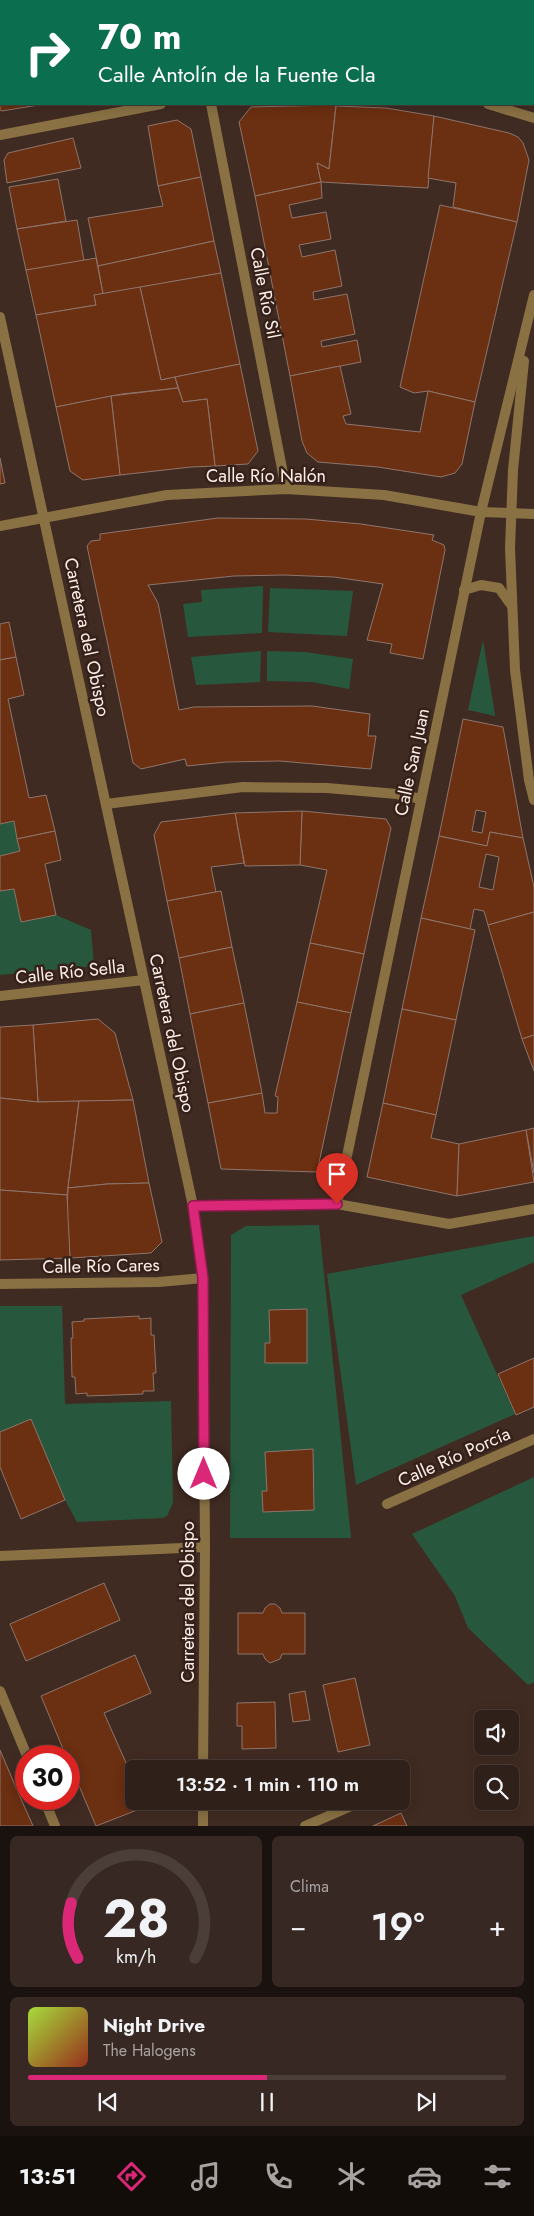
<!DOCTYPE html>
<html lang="es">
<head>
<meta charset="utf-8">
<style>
  body { margin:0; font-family:Jost,sans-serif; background:#382823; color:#f1f3f6; height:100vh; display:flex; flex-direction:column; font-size:19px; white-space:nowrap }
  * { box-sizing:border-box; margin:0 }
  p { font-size:16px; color:#a8a3a2 }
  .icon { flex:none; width:28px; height:28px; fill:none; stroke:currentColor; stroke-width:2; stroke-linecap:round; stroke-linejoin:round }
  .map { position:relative; height:1826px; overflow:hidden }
  .sheet { display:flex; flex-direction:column; gap:10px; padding:10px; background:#1a120e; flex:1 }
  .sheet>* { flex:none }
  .hud { position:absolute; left:0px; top:0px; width:535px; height:105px; box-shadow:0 2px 12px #0003,0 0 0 1px #4b3e39; background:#0b6e4f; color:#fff; overflow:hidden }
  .fabs { position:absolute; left:474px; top:1710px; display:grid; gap:10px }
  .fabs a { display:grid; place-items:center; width:45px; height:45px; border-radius:8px; background:#30201a; box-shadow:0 2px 12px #0003,0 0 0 1px #4b3e39; font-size:25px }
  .speed { position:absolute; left:15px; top:1745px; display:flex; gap:10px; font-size:25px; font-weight:700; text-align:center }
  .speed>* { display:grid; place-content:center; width:65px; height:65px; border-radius:50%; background:#30201a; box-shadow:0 2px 12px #0003,0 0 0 1px #4b3e39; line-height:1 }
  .speed .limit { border:8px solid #d22; background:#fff; color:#111 }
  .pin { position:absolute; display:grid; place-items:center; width:42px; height:42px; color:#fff; margin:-51px -21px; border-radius:50% 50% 50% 0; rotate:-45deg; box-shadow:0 0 5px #0007 }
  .pin .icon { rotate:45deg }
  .me { position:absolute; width:55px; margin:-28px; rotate:0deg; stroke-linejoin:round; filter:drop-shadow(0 0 4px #0008) }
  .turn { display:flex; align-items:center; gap:18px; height:105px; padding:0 15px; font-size:22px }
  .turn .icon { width:65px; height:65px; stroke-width:2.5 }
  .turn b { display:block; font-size:35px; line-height:42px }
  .big { font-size:38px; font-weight:600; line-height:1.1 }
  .sheet .card { flex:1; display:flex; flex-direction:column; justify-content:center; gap:8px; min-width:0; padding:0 18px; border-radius:8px; background:#382823 }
  .sheet .dial { align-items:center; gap:0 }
  .dial svg { height:130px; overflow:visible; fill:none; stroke:#4b3e39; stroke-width:7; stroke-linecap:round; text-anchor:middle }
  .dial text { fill:#f1f3f6; stroke:none }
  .song { display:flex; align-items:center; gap:15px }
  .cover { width:60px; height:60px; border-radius:8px; background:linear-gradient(135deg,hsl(80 70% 55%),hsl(10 70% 35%)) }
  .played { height:5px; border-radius:2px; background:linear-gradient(90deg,#db2777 50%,#4b3e39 50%) }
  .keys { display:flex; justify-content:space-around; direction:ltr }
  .heat { display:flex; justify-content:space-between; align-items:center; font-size:28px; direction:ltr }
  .sheet .tiles { flex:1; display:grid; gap:10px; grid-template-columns:1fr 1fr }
  .card:last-child { grid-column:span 2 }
  .trip { position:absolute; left:125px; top:1760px; width:285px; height:50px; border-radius:8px; background:#30201a; box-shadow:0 2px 12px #0003,0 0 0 1px #4b3e39; font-weight:600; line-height:50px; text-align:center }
  .tabs { display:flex; height:80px; justify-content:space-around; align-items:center; background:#130d0a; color:#a8a3a2 }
  .tabs .icon { width:35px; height:35px }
  .tabs .current { color:#db2777 }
  .tabs b { font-size:22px; color:#f1f3f6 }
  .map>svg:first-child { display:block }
  .green { fill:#27583e }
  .building { fill:#6b2f11; stroke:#8e756b; fill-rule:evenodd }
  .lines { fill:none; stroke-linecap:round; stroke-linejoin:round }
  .minor { stroke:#897144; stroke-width:10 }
  .route-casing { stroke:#8e194d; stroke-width:12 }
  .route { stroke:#db2777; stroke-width:9 }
  .labels { text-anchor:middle; stroke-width:5; stroke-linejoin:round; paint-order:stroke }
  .street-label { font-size:18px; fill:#fdefe9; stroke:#352119 }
</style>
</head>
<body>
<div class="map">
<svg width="534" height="1826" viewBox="0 0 534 1826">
  <rect width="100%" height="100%" fill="#402b22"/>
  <!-- green -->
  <g class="green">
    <polygon points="263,586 262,633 188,637 183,604 202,602 201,590"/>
    <polygon points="270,588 353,591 347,636 268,632"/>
    <polygon points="483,640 495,715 495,716 468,710"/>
    <polygon points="261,651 260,682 196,685 191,657"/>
    <polygon points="267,651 305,652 353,659 349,689 312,682 267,681"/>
    <polygon points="14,821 20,851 0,856 0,824"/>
    <polygon points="14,889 21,922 56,915 91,930 94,966 0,975 0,891"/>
    <polygon points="319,1225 351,1538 230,1538 231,1235 246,1226"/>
    <polygon points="534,1236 534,1262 461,1295 515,1414 356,1485 327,1274"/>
    <polygon points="0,1306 62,1306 65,1404 171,1401 173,1503 167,1516 163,1518 77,1522 65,1500 31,1420 0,1432"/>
    <polygon points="534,1477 534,1682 528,1685 468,1628 455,1596 412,1534"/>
  </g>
  <!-- building -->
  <g class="building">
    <polygon points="0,0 208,0 208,1 1,1 0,52"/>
    <polygon points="281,0 347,0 347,1 274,1"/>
    <polygon points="1,51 1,104 45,104 2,111 0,110"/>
    <polygon points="336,105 329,169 317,163 321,182 255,196 239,122 251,107"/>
    <polygon points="336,106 386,108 434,116 428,188 321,182 317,163 329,169"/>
    <polygon points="434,116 509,133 518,137 523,143 529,160 517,222 453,207 456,183 428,178"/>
    <polygon points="177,120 191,129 201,177 158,186 148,126"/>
    <polygon points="73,138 81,168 7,183 4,160 8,153"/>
    <polygon points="201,177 214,241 98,266 88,218 163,206 158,186"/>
    <polygon points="58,179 66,221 17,229 9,187"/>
    <polygon points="321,182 322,198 289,205 292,218 326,212 331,239 299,245 302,257 335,250 342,286 313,292 314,300 347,294 355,334 321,341 322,347 357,340 361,362 290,376 255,196"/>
    <polygon points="440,205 517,222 475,402 428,391 414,393 400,387"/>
    <polygon points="77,220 84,261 26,270 17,229"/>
    <polygon points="214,241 221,273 103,294 98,266"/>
    <polygon points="96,258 103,294 94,295 96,305 36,315 26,270"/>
    <polygon points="221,273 240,364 161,380 140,287"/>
    <polygon points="140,287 161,380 175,377 178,388 122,394 56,407 36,315 96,305 94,295"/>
    <polygon points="240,364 258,451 248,464 215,466 207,399 183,402 175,377"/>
    <polygon points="340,366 351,414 343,416 346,424 420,432 428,391 475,402 462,464 455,473 441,477 378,467 318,462 307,453 302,441 290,376"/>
    <polygon points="178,388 183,402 207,399 215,466 191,467 120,475 111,396"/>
    <polygon points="111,396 120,475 83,480 70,471 56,407"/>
    <polygon points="0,458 5,483 0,484"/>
    <polygon points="218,518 306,519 361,524 434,535 432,540 444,545 445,550 423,659 390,653 392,644 367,640 383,584 334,577 284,575 234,576 148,585 158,603 179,710 194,707 312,706 370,714 368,736 376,736 371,769 280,761 226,762 187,766 185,759 141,769 133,763 87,546 91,541 100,540 100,534"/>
    <polygon points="9,622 16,657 0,660 0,624"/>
    <polygon points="16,657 24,695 8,699 29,798 46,795 55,831 17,839 14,821 0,824 0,660"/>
    <path d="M463 719 503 727 523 838 490 832 487 846 439 836ZM476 810 486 812 482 833 472 831Z"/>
    <polygon points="302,811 386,819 391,828 364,954 310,943 327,870 300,865"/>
    <polygon points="302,811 300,865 245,866 235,813"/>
    <polygon points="235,813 244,863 211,867 216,892 167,901 154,835 161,822"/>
    <polygon points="55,831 61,860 45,864 56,915 21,922 14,889 0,891 0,856 20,851 17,839"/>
    <path d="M490 832 523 838 534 887V912L488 925 484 911 474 909 470 929 421 918 439 836 487 846ZM486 854 499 857 493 890 479 887Z"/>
    <polygon points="221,891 232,947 179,958 167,901"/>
    <polygon points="534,912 534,1035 522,1039 488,925"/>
    <polygon points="421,918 475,930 456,1020 402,1009"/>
    <polygon points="310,943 364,954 351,1013 297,1002"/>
    <polygon points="232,947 244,1003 190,1014 179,958"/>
    <polygon points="297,1002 351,1013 317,1172 221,1169 208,1103 262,1093 265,1113 277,1113 278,1097 275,1096"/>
    <polygon points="244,1003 262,1093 208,1103 190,1014"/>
    <polygon points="402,1009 456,1020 436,1115 383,1103"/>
    <polygon points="98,1019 115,1033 133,1100 38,1102 33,1025"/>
    <polygon points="33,1025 38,1102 0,1098 0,1027"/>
    <polygon points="534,1035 534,1071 522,1039"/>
    <polygon points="0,1098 38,1102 79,1101 67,1195 0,1190"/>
    <polygon points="133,1100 149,1183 107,1184 68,1188 79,1101"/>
    <polygon points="383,1103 436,1115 431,1138 459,1144 457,1196 367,1177"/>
    <polygon points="534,1128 534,1173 526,1130"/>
    <polygon points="526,1130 534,1182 457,1196 459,1144"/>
    <polygon points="149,1183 162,1242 151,1253 70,1258 67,1213 68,1188 107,1184"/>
    <polygon points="0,1190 67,1195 70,1258 0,1260"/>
    <polygon points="307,1309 307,1363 265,1363 265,1343 270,1343 269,1310"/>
    <polygon points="139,1316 139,1319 151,1318 151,1335 154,1335 156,1373 153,1373 154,1391 143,1391 143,1394 87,1396 87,1393 76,1394 75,1377 72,1377 71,1338 73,1338 72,1322 84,1321 84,1319"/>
    <polygon points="534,1358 534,1407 516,1415 498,1374"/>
    <polygon points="31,1419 65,1500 21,1519 0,1467 0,1432"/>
    <polygon points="313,1449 314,1510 263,1512 262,1491 267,1491 265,1452"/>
    <polygon points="104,1583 120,1620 26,1661 10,1624"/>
    <polygon points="270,1604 275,1604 280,1608 282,1613 305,1613 305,1654 282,1654 280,1659 270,1663 265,1659 263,1654 238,1654 238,1613 263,1613 265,1608"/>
    <polygon points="135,1655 151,1693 104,1713 134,1781 134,1801 143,1801 145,1807 96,1826 69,1762 69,1756 66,1756 41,1696"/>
    <polygon points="355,1678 370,1745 338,1752 323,1685"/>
    <polygon points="305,1691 310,1720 293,1722 289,1694"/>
    <polygon points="275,1702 276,1748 242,1749 242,1726 237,1726 237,1703"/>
    <polygon points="0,1750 17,1790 33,1826 0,1826"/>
    <polygon points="401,1813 407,1826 373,1826"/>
  </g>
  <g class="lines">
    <!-- minor -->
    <g class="minor">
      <polyline points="365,0 366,1"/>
      <polyline points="211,104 286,489"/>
      <polyline points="488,104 534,118"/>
      <polyline points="0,135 161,104"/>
      <polyline points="0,317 193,1206 203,1278 205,1547 203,1769"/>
      <polyline points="524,361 513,470 510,548 515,670 529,780 534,800"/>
      <polyline points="0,526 167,495 286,489 384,495 481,512 534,514"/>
      <polyline points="464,590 481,585 499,588 512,606"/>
      <polyline points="106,804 243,787 327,788 397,794 421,799"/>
      <polyline points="0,996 144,980"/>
      <polyline points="337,1204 481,512 534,295"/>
      <polyline points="193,1206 337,1204 449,1224 534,1209"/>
      <polyline points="0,1284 159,1282 203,1278"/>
      <polyline points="387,1504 534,1439"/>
      <polyline points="0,1556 205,1547"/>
      <polyline points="0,1691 27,1756"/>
      <polyline points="401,1785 405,1783"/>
      <polyline points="44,1799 55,1826"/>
      <polyline points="203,1826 203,1801"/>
      <polyline points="305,1826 363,1801"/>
    </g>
  </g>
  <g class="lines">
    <!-- route casing -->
    <g class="route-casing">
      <polyline id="route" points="204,1474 203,1278 193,1206 337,1204"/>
    </g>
    <!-- route -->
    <use href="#route" class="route"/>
  </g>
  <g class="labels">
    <!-- street labels -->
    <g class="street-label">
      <text transform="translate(265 293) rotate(79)" y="6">Calle Río Sil</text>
      <text x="266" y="482">Calle Río Nalón</text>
      <text transform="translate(87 637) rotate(78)" y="6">Carretera del Obispo</text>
      <text transform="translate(412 762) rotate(-78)" y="6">Calle San Juan</text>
      <text transform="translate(70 972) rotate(-6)" y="6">Calle Río Sella</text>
      <text transform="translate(172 1033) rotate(78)" y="6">Carretera del Obispo</text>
      <text transform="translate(101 1266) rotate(-1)" y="6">Calle Río Cares</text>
      <text transform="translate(454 1457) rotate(-24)" y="6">Calle Río Porcía</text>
      <text transform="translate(188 1602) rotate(-90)" y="6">Carretera del Obispo</text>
    </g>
  </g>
</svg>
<div class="fabs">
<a><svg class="icon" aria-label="sound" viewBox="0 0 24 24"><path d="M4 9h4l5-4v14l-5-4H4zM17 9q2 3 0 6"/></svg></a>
<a><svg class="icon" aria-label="search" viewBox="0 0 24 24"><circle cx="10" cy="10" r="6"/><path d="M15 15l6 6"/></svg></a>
</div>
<div class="speed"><div class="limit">30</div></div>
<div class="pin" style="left:337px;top:1204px;background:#d93025"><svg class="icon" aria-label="arrive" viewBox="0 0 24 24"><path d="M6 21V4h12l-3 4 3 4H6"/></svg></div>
<svg class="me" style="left:204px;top:1474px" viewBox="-20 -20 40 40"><circle r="19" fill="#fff"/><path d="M0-13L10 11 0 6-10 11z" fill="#db2777"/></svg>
<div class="trip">13:52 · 1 min · 110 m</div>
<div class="hud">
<div class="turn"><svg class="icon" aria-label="right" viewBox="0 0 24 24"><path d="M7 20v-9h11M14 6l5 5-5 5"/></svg><div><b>70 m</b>Calle Antolín de la Fuente Cla</div></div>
</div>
</div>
<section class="sheet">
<div class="tiles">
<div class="card dial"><svg viewBox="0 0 100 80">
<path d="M14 69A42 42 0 1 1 86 69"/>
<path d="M14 69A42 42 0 0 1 10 35" stroke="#db2777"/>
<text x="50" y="56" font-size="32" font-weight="700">28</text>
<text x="50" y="72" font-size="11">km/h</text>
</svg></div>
<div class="card"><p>Clima</p>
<div class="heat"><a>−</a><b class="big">19°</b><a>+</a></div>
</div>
<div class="card">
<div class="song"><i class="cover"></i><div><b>Night Drive</b><p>The Halogens</p></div></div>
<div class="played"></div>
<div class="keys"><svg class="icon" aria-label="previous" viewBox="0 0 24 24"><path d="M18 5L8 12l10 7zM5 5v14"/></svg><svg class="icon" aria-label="pause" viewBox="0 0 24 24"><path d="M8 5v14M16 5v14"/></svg><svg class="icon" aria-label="next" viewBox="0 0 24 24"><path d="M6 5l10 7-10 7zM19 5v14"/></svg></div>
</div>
</div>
</section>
<nav class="tabs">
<b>13:51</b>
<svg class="icon current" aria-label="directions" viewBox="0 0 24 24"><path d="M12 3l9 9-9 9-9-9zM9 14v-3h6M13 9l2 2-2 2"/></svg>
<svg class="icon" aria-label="music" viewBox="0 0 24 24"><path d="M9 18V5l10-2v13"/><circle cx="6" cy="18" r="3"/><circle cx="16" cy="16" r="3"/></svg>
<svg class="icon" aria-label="phone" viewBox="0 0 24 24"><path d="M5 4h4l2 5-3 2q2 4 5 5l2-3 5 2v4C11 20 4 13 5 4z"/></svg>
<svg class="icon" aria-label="climate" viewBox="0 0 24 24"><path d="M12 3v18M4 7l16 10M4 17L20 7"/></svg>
<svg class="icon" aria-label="car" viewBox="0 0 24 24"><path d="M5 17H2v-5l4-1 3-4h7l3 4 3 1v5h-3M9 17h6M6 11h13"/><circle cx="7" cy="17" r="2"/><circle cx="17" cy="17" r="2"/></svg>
<svg class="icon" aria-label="filters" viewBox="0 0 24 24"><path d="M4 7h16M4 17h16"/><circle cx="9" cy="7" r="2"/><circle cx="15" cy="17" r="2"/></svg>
</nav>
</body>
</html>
